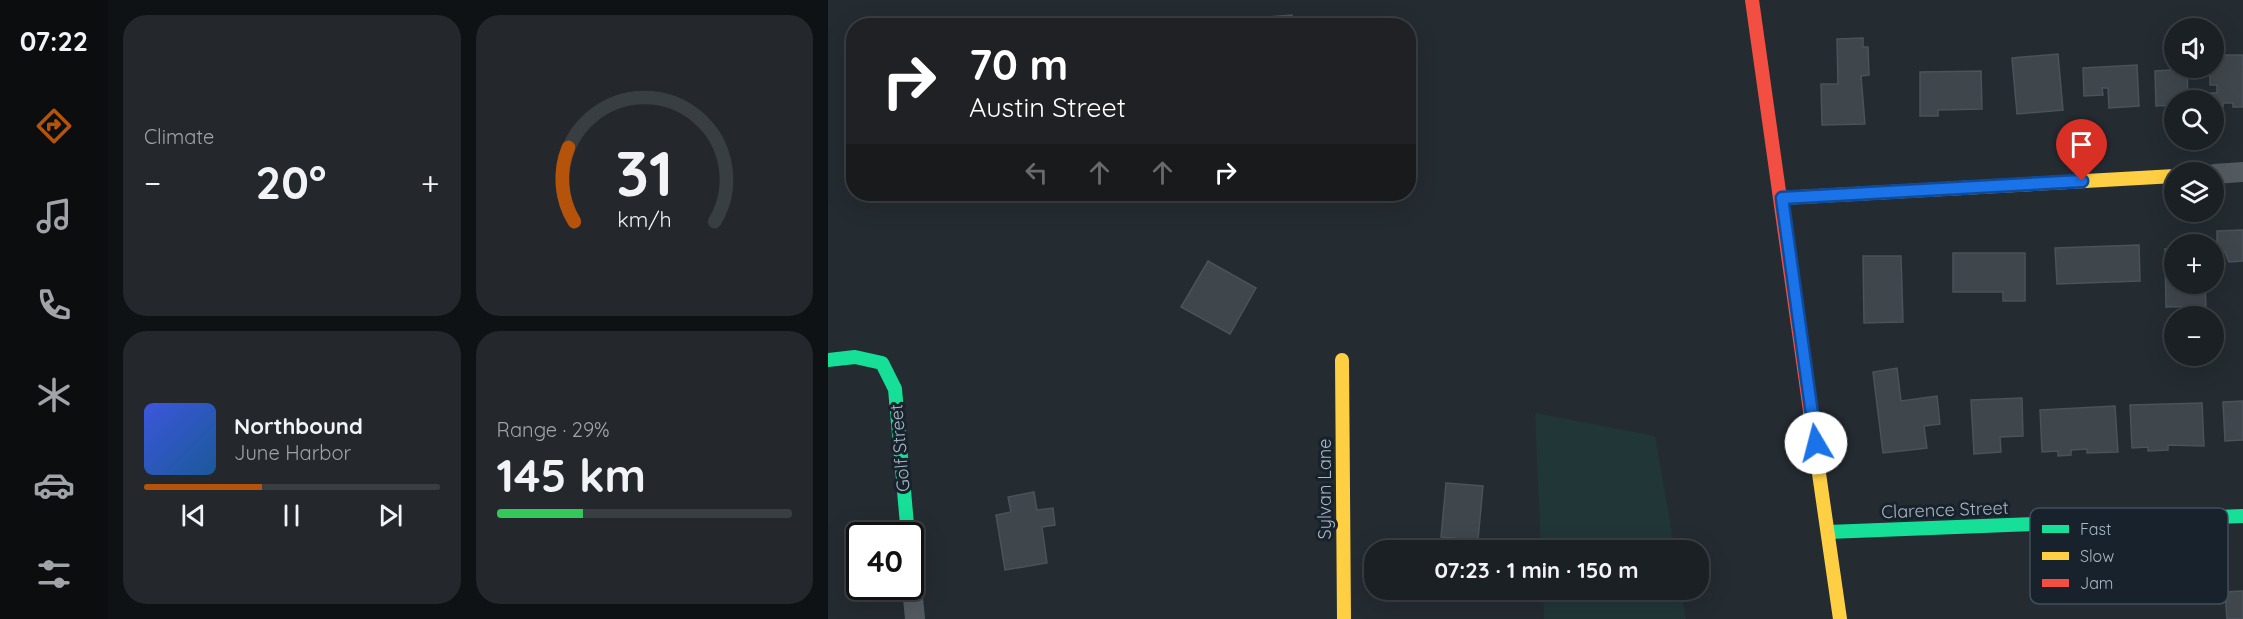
<!DOCTYPE html>
<html lang="en">
<head>
<meta charset="utf-8">
<style>
  body { margin:0; font-family:Quicksand,sans-serif; background:#24282d; color:#f1f3f6; height:100vh; display:flex; flex-direction:column; font-size:22px; white-space:nowrap }
  * { box-sizing:border-box; margin:0 }
  p { font-size:20px; color:#a0a3a7 }
  .icon { flex:none; width:33px; height:33px; fill:none; stroke:currentColor; stroke-width:2; stroke-linecap:round; stroke-linejoin:round }
  .map { position:relative; flex:1; overflow:hidden }
  .side { display:flex; flex-direction:column; gap:15px; padding:15px; background:#0f1214; width:720px }
  .side>* { flex:none }
  .hud { position:absolute; left:18px; top:18px; width:570px; height:183px; border-radius:24px; box-shadow:0 6px 24px #0002,0 0 0 2px #393e42; background:#202124; color:#fff; overflow:hidden }
  .controls { position:absolute; left:1336px; top:18px; display:grid; gap:12px }
  .controls a { display:grid; place-items:center; width:60px; height:60px; border-radius:50%; background:#1b2025; box-shadow:0 6px 24px #0002,0 0 0 2px #393e42; font-size:30px }
  .speed { position:absolute; left:18px; top:522px; display:flex; gap:12px; font-size:30px; font-weight:700; text-align:center }
  .speed>* { display:grid; place-content:center; width:78px; height:78px; border-radius:50%; background:#1b2025; box-shadow:0 6px 24px #0002,0 0 0 2px #393e42; line-height:1 }
  .speed .limit { border:3px solid #111; border-radius:9px; background:#fff; color:#111 }
  .pin { position:absolute; display:grid; place-items:center; width:51px; height:51px; color:#fff; margin:-62px -26px; border-radius:50% 50% 50% 0; rotate:-45deg; box-shadow:0 0 6px #0007 }
  .pin .icon { rotate:45deg }
  .me { position:absolute; width:66px; margin:-33px; rotate:352deg; stroke-linejoin:round; filter:drop-shadow(0 0 4px #0008) }
  .turn { display:flex; align-items:center; gap:21px; height:126px; padding:0 24px; font-size:27px }
  .turn .icon { width:78px; height:78px; stroke-width:2.5 }
  .turn b { display:block; font-size:42px; line-height:51px }
  .lanes { display:flex; align-items:center; height:57px; padding:0 24px; background:#0003; justify-content:center; gap:30px; direction:ltr }
  .lanes .off { opacity:.35 }
  .big { font-size:45px; font-weight:700; line-height:1.1 }
  .side .widget { flex:1; display:flex; flex-direction:column; justify-content:center; gap:9px; min-width:0; padding:0 21px; border-radius:24px; background:#24282d }
  .side .dial { align-items:center; gap:0 }
  .dial svg { height:156px; overflow:visible; fill:none; stroke:#393e42; stroke-width:7; stroke-linecap:round; text-anchor:middle }
  .dial text { fill:#f1f3f6; stroke:none }
  .song { display:flex; align-items:center; gap:18px }
  .cover { width:72px; height:72px; border-radius:9px; background:linear-gradient(135deg,hsl(230 70% 55%),hsl(210 70% 35%)) }
  .played { height:6px; border-radius:3px; background:linear-gradient(90deg,#b45309 40%,#393e42 40%) }
  .keys { display:flex; justify-content:space-around; direction:ltr }
  .heat { display:flex; justify-content:space-between; align-items:center; font-size:33px; direction:ltr }
  .charge { height:9px; border-radius:4px; background:linear-gradient(90deg,#34c759 29%,#393e42 0) }
  .side .tiles { flex:1; display:grid; gap:15px; grid-template-columns:repeat(2,1fr) }
  .trip { position:absolute; left:536px; top:540px; width:345px; height:60px; border-radius:24px; background:#1b2025; box-shadow:0 6px 24px #0002,0 0 0 2px #393e42; font-weight:700; line-height:60px; text-align:center }
  main { display:flex; flex:1; min-height:0 }
  .tabs { display:flex; flex-direction:column; width:108px; justify-content:space-around; align-items:center; background:#0b0d0f; color:#a0a3a7 }
  .tabs .icon { width:42px; height:42px }
  .tabs .active { color:#b45309 }
  .tabs b { font-size:27px; color:#f1f3f6 }
  .map>svg:first-child { display:block }
  .green { fill:#213637 }
  .building { fill:#3f464c; stroke:#4b525a; stroke-width:1.5 }
  .lines { fill:none; stroke-linecap:round; stroke-linejoin:round }
  .street { stroke:#535a60; stroke-width:20 }
  .fast { stroke:#16e098; stroke-width:14 }
  .slow { stroke:#ffcf43; stroke-width:14 }
  .jam { stroke:#f24e42; stroke-width:14 }
  .route-casing { stroke:#114b97; stroke-width:15 }
  .route { stroke:#1a73e8; stroke-width:10 }
  .labels { text-anchor:middle; stroke-width:6; stroke-linejoin:round; paint-order:stroke }
  .street-label { font-size:18px; fill:#abb8c5; stroke:#17222c }
  .key { fill:#17222c; stroke:#434f5a; stroke-width:1.5 }
  .key-label { font-size:16px; fill:#abb8c5 }
</style>
</head>
<body>
<main>
<nav class="tabs">
<b>07:22</b>
<svg class="icon active" aria-label="directions" viewBox="0 0 24 24"><path d="M12 3l9 9-9 9-9-9zM9 14v-3h6M13 9l2 2-2 2"/></svg>
<svg class="icon" aria-label="music" viewBox="0 0 24 24"><path d="M9 18V5l10-2v13"/><circle cx="6" cy="18" r="3"/><circle cx="16" cy="16" r="3"/></svg>
<svg class="icon" aria-label="phone" viewBox="0 0 24 24"><path d="M5 4h4l2 5-3 2q2 4 5 5l2-3 5 2v4C11 20 4 13 5 4z"/></svg>
<svg class="icon" aria-label="climate" viewBox="0 0 24 24"><path d="M12 3v18M4 7l16 10M4 17L20 7"/></svg>
<svg class="icon" aria-label="car" viewBox="0 0 24 24"><path d="M5 17H2v-5l4-1 3-4h7l3 4 3 1v5h-3M9 17h6M6 11h13"/><circle cx="7" cy="17" r="2"/><circle cx="17" cy="17" r="2"/></svg>
<svg class="icon" aria-label="filters" viewBox="0 0 24 24"><path d="M4 7h16M4 17h16"/><circle cx="9" cy="7" r="2"/><circle cx="15" cy="17" r="2"/></svg>
</nav>
<section class="side">
<div class="tiles">
<div class="widget"><p>Climate</p>
<div class="heat"><a>−</a><b class="big">20°</b><a>+</a></div>
</div>
<div class="widget dial"><svg viewBox="0 0 100 80">
<path d="M14 69A42 42 0 1 1 86 69"/>
<path d="M14 69A42 42 0 0 1 11 31" stroke="#b45309"/>
<text x="50" y="56" font-size="32" font-weight="700">31</text>
<text x="50" y="72" font-size="11">km/h</text>
</svg></div>
<div class="widget">
<div class="song"><i class="cover"></i><div><b>Northbound</b><p>June Harbor</p></div></div>
<div class="played"></div>
<div class="keys"><svg class="icon" aria-label="previous" viewBox="0 0 24 24"><path d="M18 5L8 12l10 7zM5 5v14"/></svg><svg class="icon" aria-label="pause" viewBox="0 0 24 24"><path d="M8 5v14M16 5v14"/></svg><svg class="icon" aria-label="next" viewBox="0 0 24 24"><path d="M6 5l10 7-10 7zM19 5v14"/></svg></div>
</div>
<div class="widget"><p>Range · 29%</p><b class="big">145 km</b><div class="charge"></div></div>
</div>
</section>
<div class="map">
<svg width="1415" height="619" viewBox="0 0 1415 619">
  <rect width="100%" height="100%" fill="#242b31"/>
  <!-- green -->
  <g class="green">
    <polygon points="707,413 827,436 847,550 713,550"/>
    <polygon points="715,590 853,590 858,619 716,619"/>
  </g>
  <!-- building -->
  <g class="building">
    <polygon points="464,15 465,26 403,26 403,20"/>
    <polygon points="1035,38 1035,47 1040,47 1041,75 1033,76 1037,124 994,125 993,84 1010,84 1009,39"/>
    <polygon points="1230,54 1235,110 1189,114 1184,58"/>
    <polygon points="1386,55 1415,55 1415,107 1405,107 1405,103 1395,103 1395,107 1386,107 1386,100 1379,100 1379,93 1389,93 1389,85 1382,85 1382,68 1386,68"/>
    <polygon points="1309,65 1311,106 1281,108 1280,88 1274,88 1275,95 1256,96 1255,68"/>
    <polygon points="1359,69 1360,100 1347,100 1347,105 1328,106 1327,71"/>
    <polygon points="1153,71 1154,109 1110,110 1110,116 1092,116 1092,72"/>
    <polygon points="1415,230 1415,261 1401,262 1397,252 1389,252 1389,231"/>
    <polygon points="1311,245 1312,281 1229,284 1227,248"/>
    <polygon points="1347,248 1347,284 1377,284 1378,306 1338,307 1337,249"/>
    <polygon points="1125,253 1197,253 1197,301 1175,301 1175,292 1125,292"/>
    <polygon points="1035,256 1073,256 1075,322 1036,323"/>
    <polygon points="380,261 428,288 402,334 353,307"/>
    <polygon points="1069,368 1073,401 1109,396 1112,424 1096,426 1099,448 1055,453 1045,372"/>
    <polygon points="1194,398 1195,436 1172,437 1173,452 1146,454 1143,400"/>
    <polygon points="1415,401 1415,440 1397,441 1395,402"/>
    <polygon points="1374,403 1376,446 1340,445 1340,450 1320,451 1320,447 1304,448 1302,405"/>
    <polygon points="1287,406 1290,452 1259,453 1259,449 1243,450 1243,455 1230,456 1230,451 1214,452 1212,410"/>
    <polygon points="618,483 655,486 650,540 613,537"/>
    <polygon points="206,492 209,510 225,508 227,525 214,527 219,563 177,570 168,515 183,512 180,497"/>
    <polygon points="1415,591 1415,619 1399,619 1397,592"/>
  </g>
  <g class="lines">
    <!-- street -->
    <g class="street">
      <polyline points="1386,174 1415,172"/>
      <polyline points="82,566 87,619"/>
    </g>
    <!-- fast -->
    <g class="fast">
      <polyline points="0,360 27,357 54,363 67,389 80,536"/>
      <polyline points="1000,532 1415,516"/>
    </g>
    <!-- slow -->
    <g class="slow">
      <polyline points="954,198 1347,176"/>
      <polyline points="514,360 516,619"/>
      <polyline points="982,411 1012,619"/>
    </g>
    <!-- jam -->
    <polyline class="jam" points="924,0 982,411"/>
  </g>
  <g class="lines">
    <!-- route casing -->
    <g class="route-casing">
      <polyline id="route" points="988,443 954,198 1254,181"/>
    </g>
    <!-- route -->
    <use href="#route" class="route"/>
  </g>
  <g class="labels">
    <!-- street labels -->
    <g class="street-label">
      <text transform="translate(72 448) rotate(-95)" y="6">Golf Street</text>
      <text transform="translate(497 489) rotate(-90)" y="6">Sylvan Lane</text>
      <text transform="translate(1117 510) rotate(-2)" y="6">Clarence Street</text>
    </g>
  </g>
  <!-- legend -->
  <rect x="1202" y="508" width="198" height="96" rx="9" class="key"/>
  <rect x="1214" y="525" width="27" height="8" fill="#16e098"/>
  <rect x="1214" y="552" width="27" height="8" fill="#ffcf43"/>
  <rect x="1214" y="579" width="27" height="8" fill="#f24e42"/>
  <g class="key-label">
    <text x="1252" y="535">Fast</text>
    <text x="1252" y="562">Slow</text>
    <text x="1252" y="589">Jam</text>
  </g>
</svg>
<div class="controls">
<a><svg class="icon" aria-label="sound" viewBox="0 0 24 24"><path d="M4 9h4l5-4v14l-5-4H4zM17 9q2 3 0 6"/></svg></a>
<a><svg class="icon" aria-label="search" viewBox="0 0 24 24"><circle cx="10" cy="10" r="6"/><path d="M15 15l6 6"/></svg></a>
<a><svg class="icon" aria-label="layers" viewBox="0 0 24 24"><path d="M12 4l9 5-9 5-9-5zM3 14l9 5 9-5"/></svg></a>
<a>+</a>
<a>−</a>
</div>
<div class="speed"><div class="limit">40</div></div>
<div class="pin" style="left:1254px;top:181px;background:#d93025"><svg class="icon" aria-label="arrive" viewBox="0 0 24 24"><path d="M6 21V4h12l-3 4 3 4H6"/></svg></div>
<svg class="me" style="left:988px;top:443px" viewBox="-20 -20 40 40"><circle r="19" fill="#fff"/><path d="M0-13L10 11 0 6-10 11z" fill="#1a73e8"/></svg>
<div class="trip">07:23 · 1 min · 150 m</div>
<div class="hud">
<div class="turn"><svg class="icon" aria-label="right" viewBox="0 0 24 24"><path d="M7 20v-9h11M14 6l5 5-5 5"/></svg><div><b>70 m</b>Austin Street</div></div>
<div class="lanes"><svg class="icon off" aria-label="left" viewBox="0 0 24 24"><path d="M17 20v-9H6M10 6l-5 5 5 5"/></svg><svg class="icon off" aria-label="ahead" viewBox="0 0 24 24"><path d="M12 20V5M6 11l6-6 6 6"/></svg><svg class="icon off" aria-label="ahead" viewBox="0 0 24 24"><path d="M12 20V5M6 11l6-6 6 6"/></svg><svg class="icon" aria-label="right" viewBox="0 0 24 24"><path d="M7 20v-9h11M14 6l5 5-5 5"/></svg></div>
</div>
</div>
</main>
</body>
</html>
